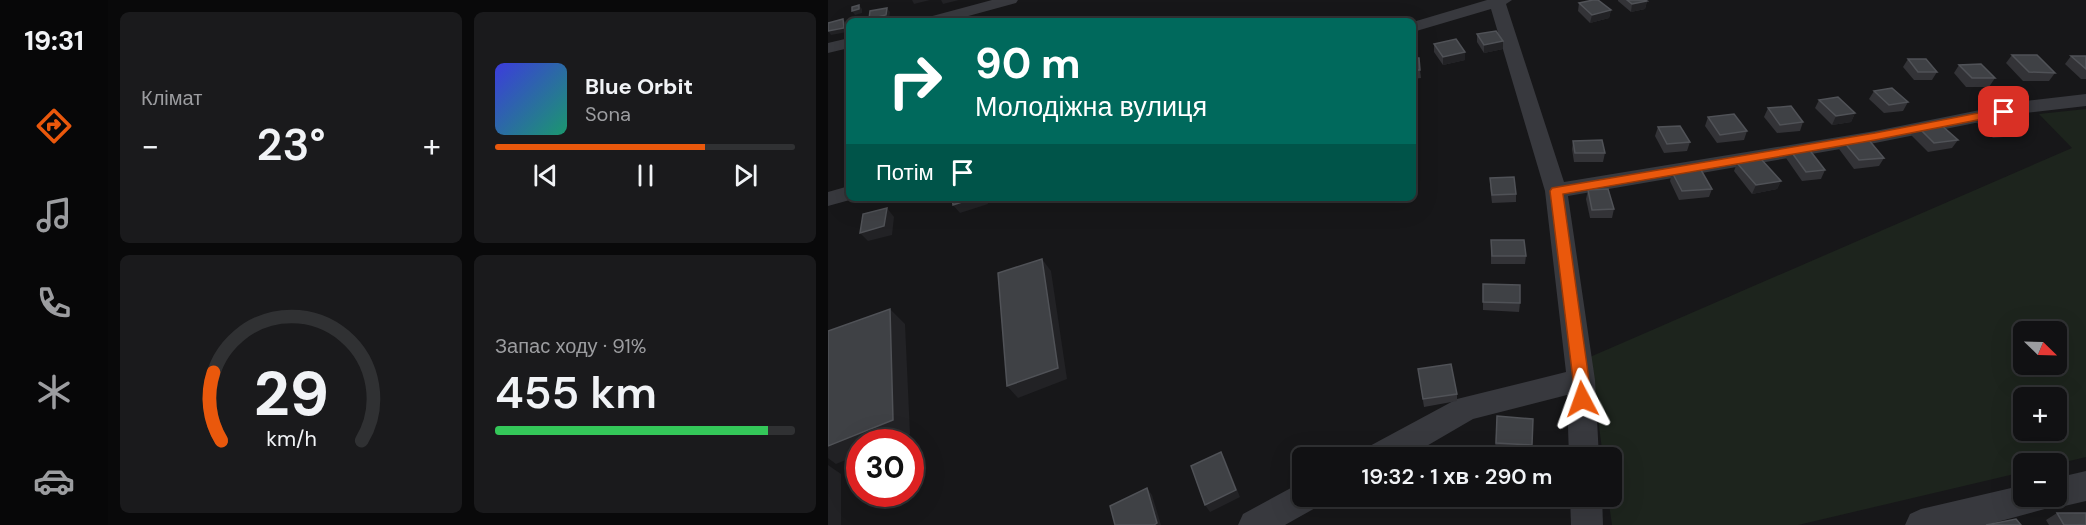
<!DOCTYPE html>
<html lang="uk">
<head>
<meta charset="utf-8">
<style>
  body { margin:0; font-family:"DM Sans",sans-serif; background:#1a1a1c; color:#f1f3f6; height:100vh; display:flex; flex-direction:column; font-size:22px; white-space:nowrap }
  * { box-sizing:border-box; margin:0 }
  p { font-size:20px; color:#9c9da0 }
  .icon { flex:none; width:33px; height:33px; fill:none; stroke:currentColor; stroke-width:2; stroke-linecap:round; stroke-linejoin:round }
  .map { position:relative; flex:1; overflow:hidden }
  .side { display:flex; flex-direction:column; gap:12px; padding:12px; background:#09090a; width:720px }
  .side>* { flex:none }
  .banner { position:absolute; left:18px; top:18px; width:570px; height:183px; border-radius:9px; box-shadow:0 6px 24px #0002,0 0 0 2px #303133; background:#00695c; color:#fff; overflow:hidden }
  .needle { width:39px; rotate:113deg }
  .controls { position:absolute; left:1185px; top:321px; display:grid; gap:12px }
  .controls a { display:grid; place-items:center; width:54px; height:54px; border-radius:9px; background:#111113; box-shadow:0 6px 24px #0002,0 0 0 2px #303133; font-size:30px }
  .speed { position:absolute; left:18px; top:429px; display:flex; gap:12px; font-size:30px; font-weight:700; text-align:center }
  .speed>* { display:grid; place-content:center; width:78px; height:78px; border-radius:50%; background:#111113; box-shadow:0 6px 24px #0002,0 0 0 2px #303133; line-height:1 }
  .speed .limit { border:9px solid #d22; background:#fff; color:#111 }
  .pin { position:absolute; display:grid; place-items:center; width:51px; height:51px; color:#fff; margin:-26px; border-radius:12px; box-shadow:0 3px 9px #0006 }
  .me { position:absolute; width:66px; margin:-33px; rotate:356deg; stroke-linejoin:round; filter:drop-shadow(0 0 4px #0008) }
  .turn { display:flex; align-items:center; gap:21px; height:126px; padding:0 30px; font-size:27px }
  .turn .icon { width:78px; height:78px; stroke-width:2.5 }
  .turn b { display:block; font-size:42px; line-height:51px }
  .then { display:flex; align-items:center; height:57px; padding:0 30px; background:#0003; gap:12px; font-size:22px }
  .big { font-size:45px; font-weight:600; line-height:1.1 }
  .side .card { flex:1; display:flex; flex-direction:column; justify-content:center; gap:9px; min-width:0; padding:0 21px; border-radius:9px; background:#1a1a1c }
  .side .dial { align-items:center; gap:0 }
  .dial svg { height:156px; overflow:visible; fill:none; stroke:#303133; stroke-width:7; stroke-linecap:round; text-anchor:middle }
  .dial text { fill:#f1f3f6; stroke:none }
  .song { display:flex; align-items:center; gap:18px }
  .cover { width:72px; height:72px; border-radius:9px; background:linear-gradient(135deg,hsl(240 70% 55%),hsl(160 70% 35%)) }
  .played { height:6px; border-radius:3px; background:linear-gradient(90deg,#ea580c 70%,#303133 70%) }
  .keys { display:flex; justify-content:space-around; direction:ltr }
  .heat { display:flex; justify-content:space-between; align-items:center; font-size:33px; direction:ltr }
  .charge { height:9px; border-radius:4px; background:linear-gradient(90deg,#34c759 91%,#303133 0) }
  .side .tiles { flex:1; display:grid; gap:12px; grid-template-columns:repeat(2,1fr) }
  .trip { position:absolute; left:464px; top:447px; width:330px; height:60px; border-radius:9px; background:#111113; box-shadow:0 6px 24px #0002,0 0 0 2px #303133; font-weight:600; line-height:60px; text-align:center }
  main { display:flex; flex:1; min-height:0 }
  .tabs { display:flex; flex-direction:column; width:108px; justify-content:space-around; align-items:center; background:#070708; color:#9c9da0 }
  .tabs .icon { width:42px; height:42px }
  .tabs .active { color:#ea580c }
  .tabs b { font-size:27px; color:#f1f3f6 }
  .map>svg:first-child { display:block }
  .green { fill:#1d241d; fill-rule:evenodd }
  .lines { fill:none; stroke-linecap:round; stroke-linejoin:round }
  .minor { fill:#38393e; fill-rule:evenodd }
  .wall { fill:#333337 }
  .shaded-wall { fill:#222225 }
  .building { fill:#3f4145; stroke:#505257; stroke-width:1.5 }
  .route { fill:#ea580c; stroke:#983908; stroke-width:1.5 }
</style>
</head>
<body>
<main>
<nav class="tabs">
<b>19:31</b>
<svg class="icon active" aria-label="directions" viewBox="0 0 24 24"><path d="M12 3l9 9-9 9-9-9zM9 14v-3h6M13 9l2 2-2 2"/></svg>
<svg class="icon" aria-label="music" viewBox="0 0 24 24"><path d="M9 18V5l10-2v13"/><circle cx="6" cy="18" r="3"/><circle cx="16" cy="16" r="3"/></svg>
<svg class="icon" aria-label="phone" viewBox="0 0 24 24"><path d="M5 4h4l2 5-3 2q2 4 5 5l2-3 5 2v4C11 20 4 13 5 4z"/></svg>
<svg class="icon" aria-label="climate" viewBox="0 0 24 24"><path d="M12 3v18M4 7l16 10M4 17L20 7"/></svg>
<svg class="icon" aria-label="car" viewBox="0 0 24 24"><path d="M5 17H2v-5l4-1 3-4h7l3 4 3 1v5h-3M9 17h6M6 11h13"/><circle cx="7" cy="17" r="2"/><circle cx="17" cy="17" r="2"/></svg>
</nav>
<section class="side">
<div class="tiles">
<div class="card"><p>Клімат</p>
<div class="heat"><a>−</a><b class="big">23°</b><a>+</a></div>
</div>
<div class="card">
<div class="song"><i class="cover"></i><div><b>Blue Orbit</b><p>Sona</p></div></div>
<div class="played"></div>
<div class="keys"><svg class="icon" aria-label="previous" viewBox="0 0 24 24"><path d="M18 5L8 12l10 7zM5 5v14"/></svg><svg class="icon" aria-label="pause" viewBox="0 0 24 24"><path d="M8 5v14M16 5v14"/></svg><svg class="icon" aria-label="next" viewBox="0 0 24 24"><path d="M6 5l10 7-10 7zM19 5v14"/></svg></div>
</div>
<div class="card dial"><svg viewBox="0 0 100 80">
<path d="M14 69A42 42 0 1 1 86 69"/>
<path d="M14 69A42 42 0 0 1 10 34" stroke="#ea580c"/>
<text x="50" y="56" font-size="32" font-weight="700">29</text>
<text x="50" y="72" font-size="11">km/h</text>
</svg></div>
<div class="card"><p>Запас ходу · 91%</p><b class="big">455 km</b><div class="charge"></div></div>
</div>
</section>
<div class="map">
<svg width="1258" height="525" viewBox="0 0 1258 525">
  <rect width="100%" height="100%" fill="#171719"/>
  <!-- green -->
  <path class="green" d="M1258 109V457L1229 464H1196L1195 472 970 525H784L780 497 783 496V458L775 457 762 357 1244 148 1211 114ZM1196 332H1228V364H1196ZM1196 398H1228V430H1196Z"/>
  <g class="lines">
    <!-- minor -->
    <g class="minor">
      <polygon points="164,0 190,0 188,3 122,21 95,21 97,18"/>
      <polygon points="659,0 684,0 678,4 736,182 1047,131 1197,101 1258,94 1258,106 1197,113 1047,143 740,196 767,380 771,458 741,458 739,395 645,419 578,458 534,458 538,448 629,399 738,372 717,191 663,9 585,32 585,22"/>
      <polygon points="21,38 21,48 0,53 0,43"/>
      <polygon points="21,186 21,198 29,198 0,206 0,192"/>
      <polygon points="1258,471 1258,501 1228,508 1224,507 1158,525 1077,525 1082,514 1093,509 1196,485 1196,496 1228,496 1228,478"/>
      <polygon points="474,482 474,496 493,496 489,507 457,525 410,525 415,514"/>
      <polygon points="742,496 774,496 775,525 743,525"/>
    </g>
  </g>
  <!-- wall -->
  <g class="wall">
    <polygon points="790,0 817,0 819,1 817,9 803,12 790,1"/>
    <polygon points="751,3 783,10 781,18 762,23 750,11"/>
    <polygon points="649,34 675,49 656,53 649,42"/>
    <polygon points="606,44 637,60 615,65 606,52"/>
    <polygon points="1184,55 1227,73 1221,81 1195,81 1178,63"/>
    <polygon points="1243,56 1258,56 1258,79 1253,79 1237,64"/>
    <polygon points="585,58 592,70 593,78 585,79"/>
    <polygon points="1080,59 1109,72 1104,80 1086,80 1075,67"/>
    <polygon points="1131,65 1167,78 1161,87 1138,87 1126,73"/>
    <polygon points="1046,91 1080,102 1075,111 1056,113 1041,99"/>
    <polygon points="991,100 1027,113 1023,122 1004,125 987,108"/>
    <polygon points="940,108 975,122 972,131 949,133 936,117"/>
    <polygon points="1154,113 1193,127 1186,136 1165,138 1148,122"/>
    <polygon points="880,117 919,131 916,140 889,143 877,126"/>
    <polygon points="1089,126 1130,140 1124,148 1100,152 1083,135"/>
    <polygon points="830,127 862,142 859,151 836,153 827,136"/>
    <polygon points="745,141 777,153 775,162 746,162 744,149"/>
    <polygon points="1015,141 1056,158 1051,166 1026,169 1011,149"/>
    <polygon points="962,150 997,170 993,179 974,181 958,158"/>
    <polygon points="909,163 953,181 949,189 924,194 906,171"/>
    <polygon points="844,172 884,189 881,197 851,200 842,181"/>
    <polygon points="662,178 688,194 688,202 664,203 662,186"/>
    <polygon points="760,190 786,209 784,218 762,218 758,199"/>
    <polygon points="663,240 698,256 697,264 663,264"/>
    <polygon points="655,284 692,303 691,312 655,310"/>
    <polygon points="590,369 629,394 629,401 596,407"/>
    <polygon points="669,416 704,445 703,453 667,450"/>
    <polygon points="1229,513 1258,525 1221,525 1218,520"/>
  </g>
  <!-- shaded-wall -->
  <g class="shaded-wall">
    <polygon points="84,0 102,0 86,4"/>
    <polygon points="113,0 131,0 115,4"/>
    <polygon points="819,1 817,9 803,12 804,4"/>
    <polygon points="31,5 34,9 34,13 27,15 24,11"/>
    <polygon points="59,8 62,12 61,19 54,21 43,21 41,19"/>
    <polygon points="783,10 781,18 762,23 764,15"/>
    <polygon points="15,19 18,23 19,32 3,35 0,31"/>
    <polygon points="675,41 675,49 656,53 656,45"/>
    <polygon points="637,52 637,60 615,65 615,57"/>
    <polygon points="1027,113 1023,122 1004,125 1008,116"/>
    <polygon points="953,181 949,189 924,194 928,185"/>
    <polygon points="146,198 159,198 160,204 132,213 125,205"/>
    <polygon points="59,208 66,217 64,235 40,241 32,233"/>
    <polygon points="214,259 223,271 239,379 190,398 179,386"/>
    <polygon points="62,309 77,324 82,434 61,442 32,442 32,454 8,464 0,458 0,446"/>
    <polygon points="393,452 397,459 412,497 382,512 377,505"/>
    <polygon points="0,465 13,474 13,525 0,525"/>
    <polygon points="319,488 324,495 333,525 326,525"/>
  </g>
  <!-- building -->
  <g class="building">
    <polygon points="765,0 770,0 783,10 764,15 751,3"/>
    <polygon points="799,0 817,0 819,1 804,4"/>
    <polygon points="31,5 31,9 24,11 24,7"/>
    <polygon points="59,8 58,15 41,19 42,11"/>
    <polygon points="15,19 16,28 0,31 0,23"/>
    <polygon points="668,31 675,41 656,45 649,34"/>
    <polygon points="628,39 637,52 615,57 606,44"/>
    <polygon points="1184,55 1209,55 1227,73 1201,72"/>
    <polygon points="1243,56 1258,56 1258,69"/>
    <polygon points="585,58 591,58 592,70 585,70"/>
    <polygon points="1080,59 1098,59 1109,72 1090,72"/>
    <polygon points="1153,64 1167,78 1144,78 1131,65"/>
    <polygon points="1064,88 1080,102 1061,105 1046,91"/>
    <polygon points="1010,97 1027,113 1008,116 991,100"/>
    <polygon points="963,106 975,122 952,125 940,108"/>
    <polygon points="1175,111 1193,127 1172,129 1154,113"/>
    <polygon points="906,114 919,131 892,135 880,117"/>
    <polygon points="1112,124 1130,140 1106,143 1089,126"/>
    <polygon points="852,126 862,142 839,144 830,127"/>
    <polygon points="1040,139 1056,158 1031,160 1015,141"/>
    <polygon points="774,140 777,153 747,153 745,141"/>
    <polygon points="980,148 997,170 978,172 962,150"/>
    <polygon points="933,159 953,181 928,185 909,163"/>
    <polygon points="873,170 884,189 854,191 844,172"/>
    <polygon points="686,177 688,194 664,195 662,178"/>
    <polygon points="780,189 786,209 764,210 760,190"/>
    <polygon points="124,198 146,198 125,205"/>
    <polygon points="59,208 56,226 32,233 35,214"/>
    <polygon points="663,240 696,240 698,256 664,256"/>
    <polygon points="214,259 230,368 179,386 170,273"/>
    <polygon points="655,284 692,285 692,303 655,302"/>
    <polygon points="62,309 65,420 0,446 0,331"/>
    <polygon points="623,364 629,394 595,399 590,369"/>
    <polygon points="669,416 705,419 704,445 668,443"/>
    <polygon points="393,452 408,490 377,505 363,466"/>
    <polygon points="319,488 329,523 326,525 287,525 282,506"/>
    <polygon points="1229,513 1258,513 1258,525 1236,525"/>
    <polygon points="1188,519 1193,525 1158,525"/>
  </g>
  <!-- route -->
  <polygon class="route" points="1176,108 1181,112 1180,114 1047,140 735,194 761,380 762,399 760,404 754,406 748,404 722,191 724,188 1047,133"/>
</svg>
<div class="controls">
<a><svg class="needle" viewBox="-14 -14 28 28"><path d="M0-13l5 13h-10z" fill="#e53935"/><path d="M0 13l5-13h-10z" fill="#9c9da0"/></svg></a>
<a>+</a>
<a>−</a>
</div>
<div class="speed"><div class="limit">30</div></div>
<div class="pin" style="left:1176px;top:112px;background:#d93025"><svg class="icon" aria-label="arrive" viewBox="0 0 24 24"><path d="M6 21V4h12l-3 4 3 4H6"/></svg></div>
<svg class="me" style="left:754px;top:399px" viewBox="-20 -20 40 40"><path d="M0-17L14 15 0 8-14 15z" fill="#ea580c" stroke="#fff" stroke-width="4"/></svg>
<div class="trip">19:32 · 1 хв · 290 m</div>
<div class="banner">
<div class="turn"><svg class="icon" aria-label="right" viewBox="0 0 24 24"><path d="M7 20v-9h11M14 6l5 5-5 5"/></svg><div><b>90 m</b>Молодіжна вулиця</div></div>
<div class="then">Потім<svg class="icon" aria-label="arrive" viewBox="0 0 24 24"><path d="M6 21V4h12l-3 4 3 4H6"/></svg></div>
</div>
</div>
</main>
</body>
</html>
